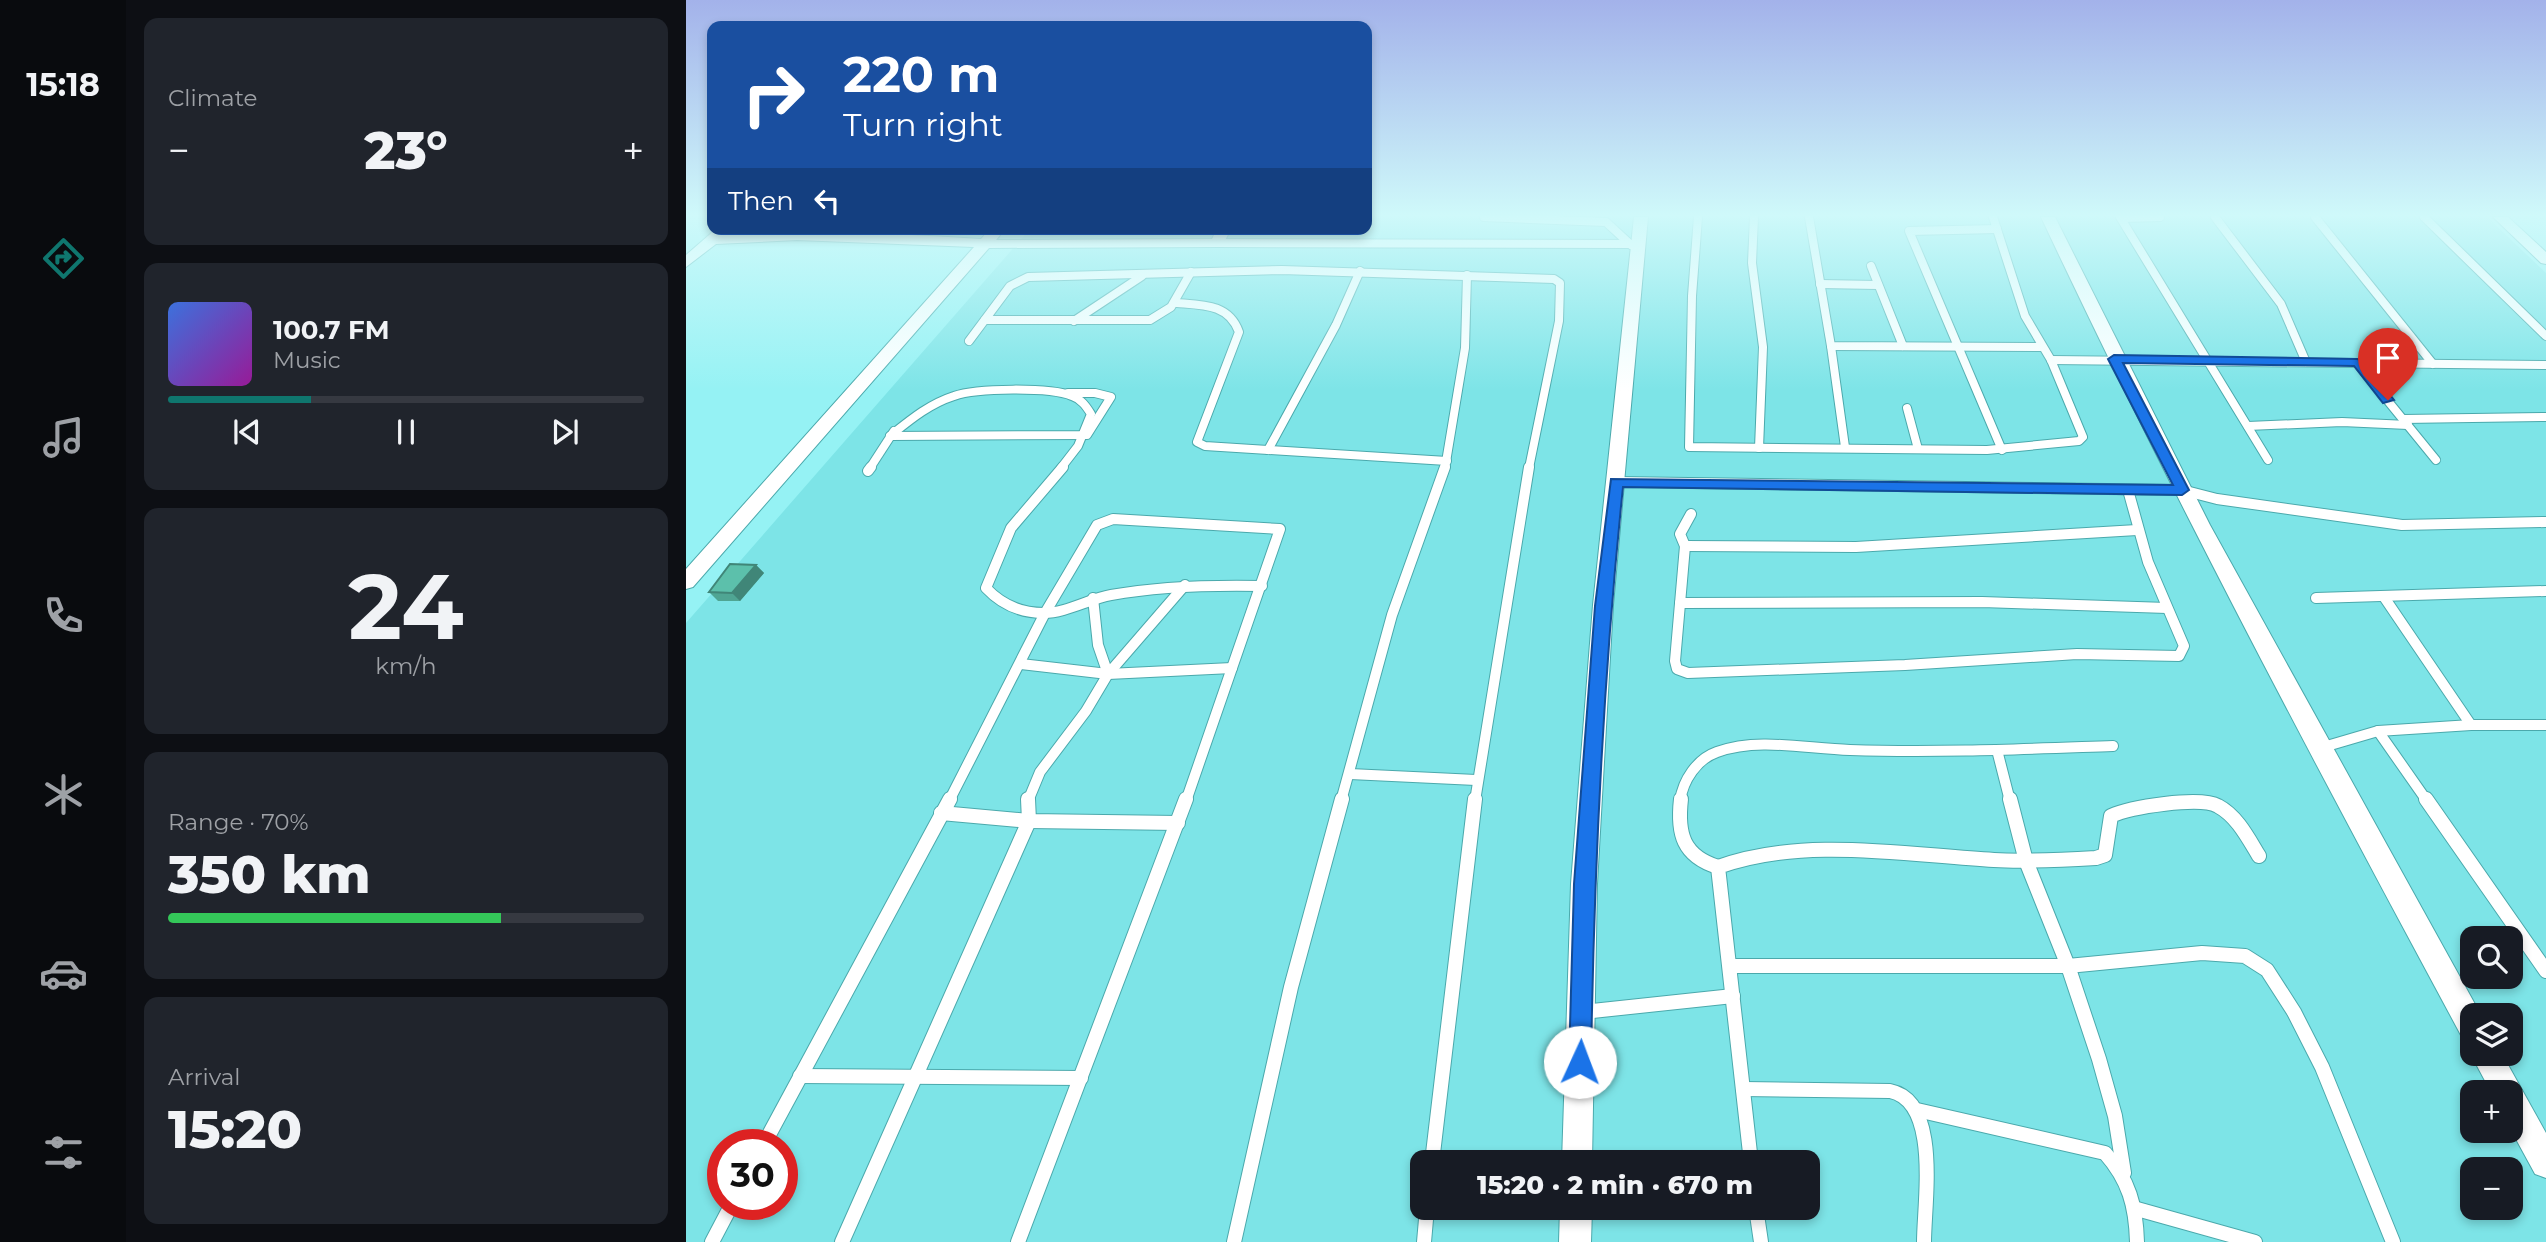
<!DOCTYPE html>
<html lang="en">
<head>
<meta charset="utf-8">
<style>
  body { margin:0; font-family:Montserrat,sans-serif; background:#20242c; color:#f1f3f6; height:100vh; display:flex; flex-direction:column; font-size:26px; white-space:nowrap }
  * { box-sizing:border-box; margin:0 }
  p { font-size:23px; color:#9ea1a6 }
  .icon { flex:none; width:38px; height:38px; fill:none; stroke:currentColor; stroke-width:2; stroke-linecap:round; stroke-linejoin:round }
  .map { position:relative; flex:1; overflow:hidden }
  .details { display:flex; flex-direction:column; gap:18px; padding:18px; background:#0d0f14; width:560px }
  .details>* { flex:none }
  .guide { position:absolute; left:21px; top:21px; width:665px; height:214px; border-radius:14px; box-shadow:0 4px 10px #0003; background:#1a4fa0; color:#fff; overflow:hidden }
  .fabs { position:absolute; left:1774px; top:926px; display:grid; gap:14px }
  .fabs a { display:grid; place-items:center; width:63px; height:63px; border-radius:14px; background:#171b24; box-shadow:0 4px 10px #0003; font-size:35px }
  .speed { position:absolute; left:21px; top:1129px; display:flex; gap:14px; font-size:35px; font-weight:700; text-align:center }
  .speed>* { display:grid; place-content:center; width:91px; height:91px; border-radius:50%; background:#171b24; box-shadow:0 4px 10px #0003; line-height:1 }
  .speed .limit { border:10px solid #d22; background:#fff; color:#111 }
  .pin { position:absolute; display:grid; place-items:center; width:60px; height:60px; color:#fff; margin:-72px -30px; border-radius:50% 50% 50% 0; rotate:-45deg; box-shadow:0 0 7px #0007 }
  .pin .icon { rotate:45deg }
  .me { position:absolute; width:77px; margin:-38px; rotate:2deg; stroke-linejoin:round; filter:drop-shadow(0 0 5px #0008) }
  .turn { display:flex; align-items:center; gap:24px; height:147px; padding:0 21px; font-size:32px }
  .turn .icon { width:91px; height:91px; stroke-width:2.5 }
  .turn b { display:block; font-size:49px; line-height:60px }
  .then { display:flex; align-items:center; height:66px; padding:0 21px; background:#0003; gap:14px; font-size:26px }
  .big { font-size:52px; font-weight:800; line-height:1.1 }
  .details .tile { flex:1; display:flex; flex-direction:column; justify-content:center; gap:10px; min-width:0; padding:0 24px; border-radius:14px; background:#20242c }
  .details .dial { align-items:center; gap:0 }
  .dial b { font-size:91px; line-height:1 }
  .song { display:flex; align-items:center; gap:21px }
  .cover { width:84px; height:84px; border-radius:10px; background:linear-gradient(135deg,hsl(220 70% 55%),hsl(300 70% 35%)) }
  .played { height:7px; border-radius:4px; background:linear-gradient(90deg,#0f766e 30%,#363941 30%) }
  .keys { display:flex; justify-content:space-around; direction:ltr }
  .heat { display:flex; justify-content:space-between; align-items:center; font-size:38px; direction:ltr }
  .charge { height:10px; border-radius:5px; background:linear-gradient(90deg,#34c759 70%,#363941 0) }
  .trip { position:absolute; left:724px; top:1150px; width:410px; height:70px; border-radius:14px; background:#171b24; box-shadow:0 4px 10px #0003; font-weight:800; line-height:70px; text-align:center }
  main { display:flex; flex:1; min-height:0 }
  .tab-bar { display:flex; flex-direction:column; width:126px; justify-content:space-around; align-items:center; background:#090b0e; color:#9ea1a6 }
  .tab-bar .icon { width:49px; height:49px }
  .tab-bar .on { color:#0f766e }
  .tab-bar b { font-size:32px; color:#f1f3f6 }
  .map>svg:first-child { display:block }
  .built { fill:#7de4e7; fill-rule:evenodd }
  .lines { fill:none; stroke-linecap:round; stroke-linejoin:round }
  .lane-far2-casing { stroke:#4ba9ac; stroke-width:10 }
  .lane-far1-casing { stroke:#4ba9ac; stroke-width:12 }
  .lane-casing { stroke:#4ba9ac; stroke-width:16 }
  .street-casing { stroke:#4ba9ac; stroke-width:2 }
  .lane-far2 { stroke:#fff; stroke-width:8 }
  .lane-far1 { stroke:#fff; stroke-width:10 }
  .lane { stroke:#fff; stroke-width:14 }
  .street { fill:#fff; fill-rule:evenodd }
  .wall { fill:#4fa593 }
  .shaded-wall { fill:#408678 }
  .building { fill:#5cc0ab; stroke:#408678; stroke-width:2 }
  .route { fill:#1a73e8; stroke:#114b97; stroke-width:2 }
</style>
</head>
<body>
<main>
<nav class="tab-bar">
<b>15:18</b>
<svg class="icon on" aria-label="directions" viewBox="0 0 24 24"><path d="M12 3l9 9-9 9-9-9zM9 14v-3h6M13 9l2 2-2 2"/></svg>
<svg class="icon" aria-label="music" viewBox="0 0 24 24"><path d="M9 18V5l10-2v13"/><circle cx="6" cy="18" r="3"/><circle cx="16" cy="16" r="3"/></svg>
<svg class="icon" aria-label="phone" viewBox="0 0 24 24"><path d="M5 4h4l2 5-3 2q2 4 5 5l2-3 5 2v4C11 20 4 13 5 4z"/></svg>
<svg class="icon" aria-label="climate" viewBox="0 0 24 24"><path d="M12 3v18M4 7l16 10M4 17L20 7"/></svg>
<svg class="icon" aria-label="car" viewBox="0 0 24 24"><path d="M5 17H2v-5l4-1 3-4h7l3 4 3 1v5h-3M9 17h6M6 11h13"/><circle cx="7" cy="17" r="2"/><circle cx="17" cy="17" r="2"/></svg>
<svg class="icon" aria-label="filters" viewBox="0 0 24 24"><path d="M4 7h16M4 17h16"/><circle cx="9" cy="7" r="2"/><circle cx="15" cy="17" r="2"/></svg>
</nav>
<section class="details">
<div class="tile"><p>Climate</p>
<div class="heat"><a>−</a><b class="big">23°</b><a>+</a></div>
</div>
<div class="tile">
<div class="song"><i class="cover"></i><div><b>100.7 FM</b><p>Music</p></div></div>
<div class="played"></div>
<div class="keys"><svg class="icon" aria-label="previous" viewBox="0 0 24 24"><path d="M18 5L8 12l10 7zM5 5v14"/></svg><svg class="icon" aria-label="pause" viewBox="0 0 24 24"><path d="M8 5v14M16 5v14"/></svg><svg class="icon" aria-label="next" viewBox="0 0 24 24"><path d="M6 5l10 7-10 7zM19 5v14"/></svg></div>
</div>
<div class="tile dial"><b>24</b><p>km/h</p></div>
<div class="tile"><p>Range · 70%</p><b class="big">350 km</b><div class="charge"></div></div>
<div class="tile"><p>Arrival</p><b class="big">15:20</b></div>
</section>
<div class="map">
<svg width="1860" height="1242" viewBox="0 0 1860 1242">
  <rect width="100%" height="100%" fill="#95f2f4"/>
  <!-- built -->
  <path class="built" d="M681 217H1801L1860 273V1242H0V623L344 229H681ZM1787 938H1825V976H1787ZM1787 1015H1825V1054H1787ZM1787 1092H1825V1130H1787ZM37 1144H96V1204H37ZM737 1162H1122V1208H737ZM1787 1169H1825V1208H1787Z"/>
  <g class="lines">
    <!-- lane-far2 casing -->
    <g class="lane-far2-casing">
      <g id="lane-far2">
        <polyline points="798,217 920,222 945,245"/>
        <polyline points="1012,217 1006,296 1003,447 1301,450 1393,441 1397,437 1365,360 1339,316 1307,217"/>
        <polyline points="1068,217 1066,263 1077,347 1073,448"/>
        <polyline points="1123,217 1145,346 1356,347"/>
        <polyline points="1434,217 1582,460"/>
        <polyline points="1529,217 1595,304 1620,362"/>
        <polyline points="1629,217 1747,364"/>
        <polyline points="1738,217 1860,336"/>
        <polyline points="1435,218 1474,217"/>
        <polyline points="1311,229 1223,231 1316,450"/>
        <polyline points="531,243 952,244"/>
        <polyline points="1185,266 1217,346"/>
        <polyline points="1134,284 1192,285"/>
        <path d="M491 303C517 305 543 304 553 332L511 442 519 446 761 461"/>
        <polyline points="299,320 464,320 485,307 505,272"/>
        <polyline points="388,321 456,276"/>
        <polyline points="283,341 324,286 342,277 596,270 868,279 874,283 873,321 843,468"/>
        <polyline points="1145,346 1159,447"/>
        <polyline points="1365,360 1860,365"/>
        <polyline points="1671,363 1750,460"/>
        <polyline points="1221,408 1232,449"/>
        <polyline points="1717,419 1860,417"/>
        <polyline points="1562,426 1656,422 1722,425"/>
        <path d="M204 436C224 420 243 404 268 396 290 388 364 387 386 396 395 399 400 406 405 414L392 446 375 468"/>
        <polyline points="204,436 401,435 425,397 409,393 382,393"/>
        <polyline points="582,450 650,325 674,271"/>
        <polyline points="184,468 208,431"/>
        <polyline points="759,468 779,348 781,275"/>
      </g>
    </g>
    <!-- lane-far1 casing -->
    <g class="lane-far1-casing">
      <g id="lane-far1">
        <path d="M377 467 325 528 300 588C315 604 335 613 358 613 380 613 403 599 425 595 475 586 526 585 576 586"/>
        <polyline points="182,471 185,467"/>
        <polyline points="930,482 1496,490 1531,499 1716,525 1860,522"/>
        <polyline points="1005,514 994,534 999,546 989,661 991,669 1002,673 1219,665 1391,654 1493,656 1498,646 1462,562 1442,490"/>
        <polyline points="999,546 1170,547 1451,530"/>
        <polyline points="1698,597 1785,725"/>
        <polyline points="407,598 412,645 422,674"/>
        <polyline points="1630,598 1860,591"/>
        <polyline points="994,603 1296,602 1481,608"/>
        <polyline points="335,664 422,674 546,668"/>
        <polyline points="1692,731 1741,801"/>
        <polyline points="1634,748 1692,731 1785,725 1860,725"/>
        <polyline points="1311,750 1324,801"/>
        <polyline points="664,774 790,780"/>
        <polyline points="263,801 359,613 411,525 427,519 594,529 500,801"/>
        <polyline points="342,801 354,772 400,711 422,674 499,585"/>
        <polyline points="655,801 706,615 759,467"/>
        <polyline points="789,801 843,467"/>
        <path d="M994 801C997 780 1011 759 1031 752 1073 737 1121 749 1164 750 1251 753 1340 749 1427 746"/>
      </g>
    </g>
    <!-- lane casing -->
    <g class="lane-casing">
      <g id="lane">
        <path d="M995 799C991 834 997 856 1032 867"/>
        <polyline points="1324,799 1340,861 1382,966 1413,1059 1429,1116 1438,1173"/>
        <polyline points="1740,799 1860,971"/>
        <polyline points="255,813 343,821 492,823"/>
        <polyline points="1044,966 1382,966 1516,953 1559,956 1581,970 1608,1012 1636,1067 1707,1242"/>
        <polyline points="897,1012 1047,996"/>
        <polyline points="114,1076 395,1078"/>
        <path d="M1057 1089 1204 1091C1255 1101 1238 1203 1238 1242"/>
        <path d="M1231 1110 1419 1153C1443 1180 1450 1206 1451 1242"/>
        <polyline points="78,1144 264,799"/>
        <polyline points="746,1162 789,799"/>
        <path d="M1065 1162 1032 867C1118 836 1219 855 1308 860 1342 862 1376 860 1410 858L1419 855 1425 816C1444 807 1514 796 1532 806 1551 816 1562 838 1573 856"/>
        <polyline points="1070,1208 1075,1242"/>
        <polyline points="1451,1209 1569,1242"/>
        <polyline points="26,1242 46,1204"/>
        <polyline points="156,1242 343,821 342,799"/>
        <polyline points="332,1242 500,799"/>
        <polyline points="548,1242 605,987 656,799"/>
        <polyline points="738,1242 741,1208"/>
      </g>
    </g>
    <!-- street casing -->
    <g class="street-casing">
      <g id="street">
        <polygon points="948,217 962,217 927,605 911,884 906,1162 876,1162 885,884 907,605"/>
        <path d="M1355 217H1369L1524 525 1795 1015H1787V1043L1777 1039C1631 768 1486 496 1355 217Z"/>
        <polygon points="1807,217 1822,217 1860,252 1860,264 1855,263"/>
        <path d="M30 229H40V235C125 231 210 233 295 239L304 229H319L310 240 526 239 531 229H545L536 246 531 247 303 248 7 587 0 589V569L288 247 111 240 30 244 0 267V255Z"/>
        <polygon points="1787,1051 1816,1054 1860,1133 1860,1178 1849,1174 1825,1130 1825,1092 1805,1092 1790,1064"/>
        <polygon points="874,1208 906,1208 905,1242 873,1242"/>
      </g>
    </g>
    <!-- lane-far2 -->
    <use href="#lane-far2" class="lane-far2"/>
    <!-- lane-far1 -->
    <use href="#lane-far1" class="lane-far1"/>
    <!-- lane -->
    <use href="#lane" class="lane"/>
    <!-- street -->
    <use href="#street" class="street"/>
  </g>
  <!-- wall -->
  <polygon class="wall" points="70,565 78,573 54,601 32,601 23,592"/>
  <!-- shaded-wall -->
  <polygon class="shaded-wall" points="70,565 78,573 54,601 46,593"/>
  <!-- building -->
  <polygon class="building" points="44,564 70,565 46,593 23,592"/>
  <!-- sky -->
  <linearGradient id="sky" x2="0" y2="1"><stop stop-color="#a3b2ea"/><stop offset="0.55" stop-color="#cff9fa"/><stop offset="1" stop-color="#cff9fa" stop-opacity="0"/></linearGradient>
  <rect width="1860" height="391" fill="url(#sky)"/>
  <!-- route -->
  <path class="route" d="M1428 355 1671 359 1676 360 1708 400 1697 403 1668 366 1437 363 1503 490 1496 495 937 487C917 678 908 870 905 1062L901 1069 894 1073 886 1069 883 1062 888 884 909 606 925 479 1487 485 1422 359Z"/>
</svg>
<div class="fabs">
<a><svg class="icon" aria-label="search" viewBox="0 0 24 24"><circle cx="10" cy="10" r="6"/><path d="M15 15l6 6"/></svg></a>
<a><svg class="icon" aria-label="layers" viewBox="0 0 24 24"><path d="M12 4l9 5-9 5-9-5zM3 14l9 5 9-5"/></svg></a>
<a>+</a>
<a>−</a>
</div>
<div class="speed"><div class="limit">30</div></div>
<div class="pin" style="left:1702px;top:400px;background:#d93025"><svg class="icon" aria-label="arrive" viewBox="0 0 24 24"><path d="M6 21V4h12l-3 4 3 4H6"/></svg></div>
<svg class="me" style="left:894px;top:1062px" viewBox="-20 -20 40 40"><circle r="19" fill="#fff"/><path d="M0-13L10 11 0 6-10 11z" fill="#1a73e8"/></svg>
<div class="trip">15:20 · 2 min · 670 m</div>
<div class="guide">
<div class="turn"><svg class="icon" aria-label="right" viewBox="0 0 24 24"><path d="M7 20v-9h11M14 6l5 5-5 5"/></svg><div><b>220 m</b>Turn right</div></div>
<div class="then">Then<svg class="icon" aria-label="left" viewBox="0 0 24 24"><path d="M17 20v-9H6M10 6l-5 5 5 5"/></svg></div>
</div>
</div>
</main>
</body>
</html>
